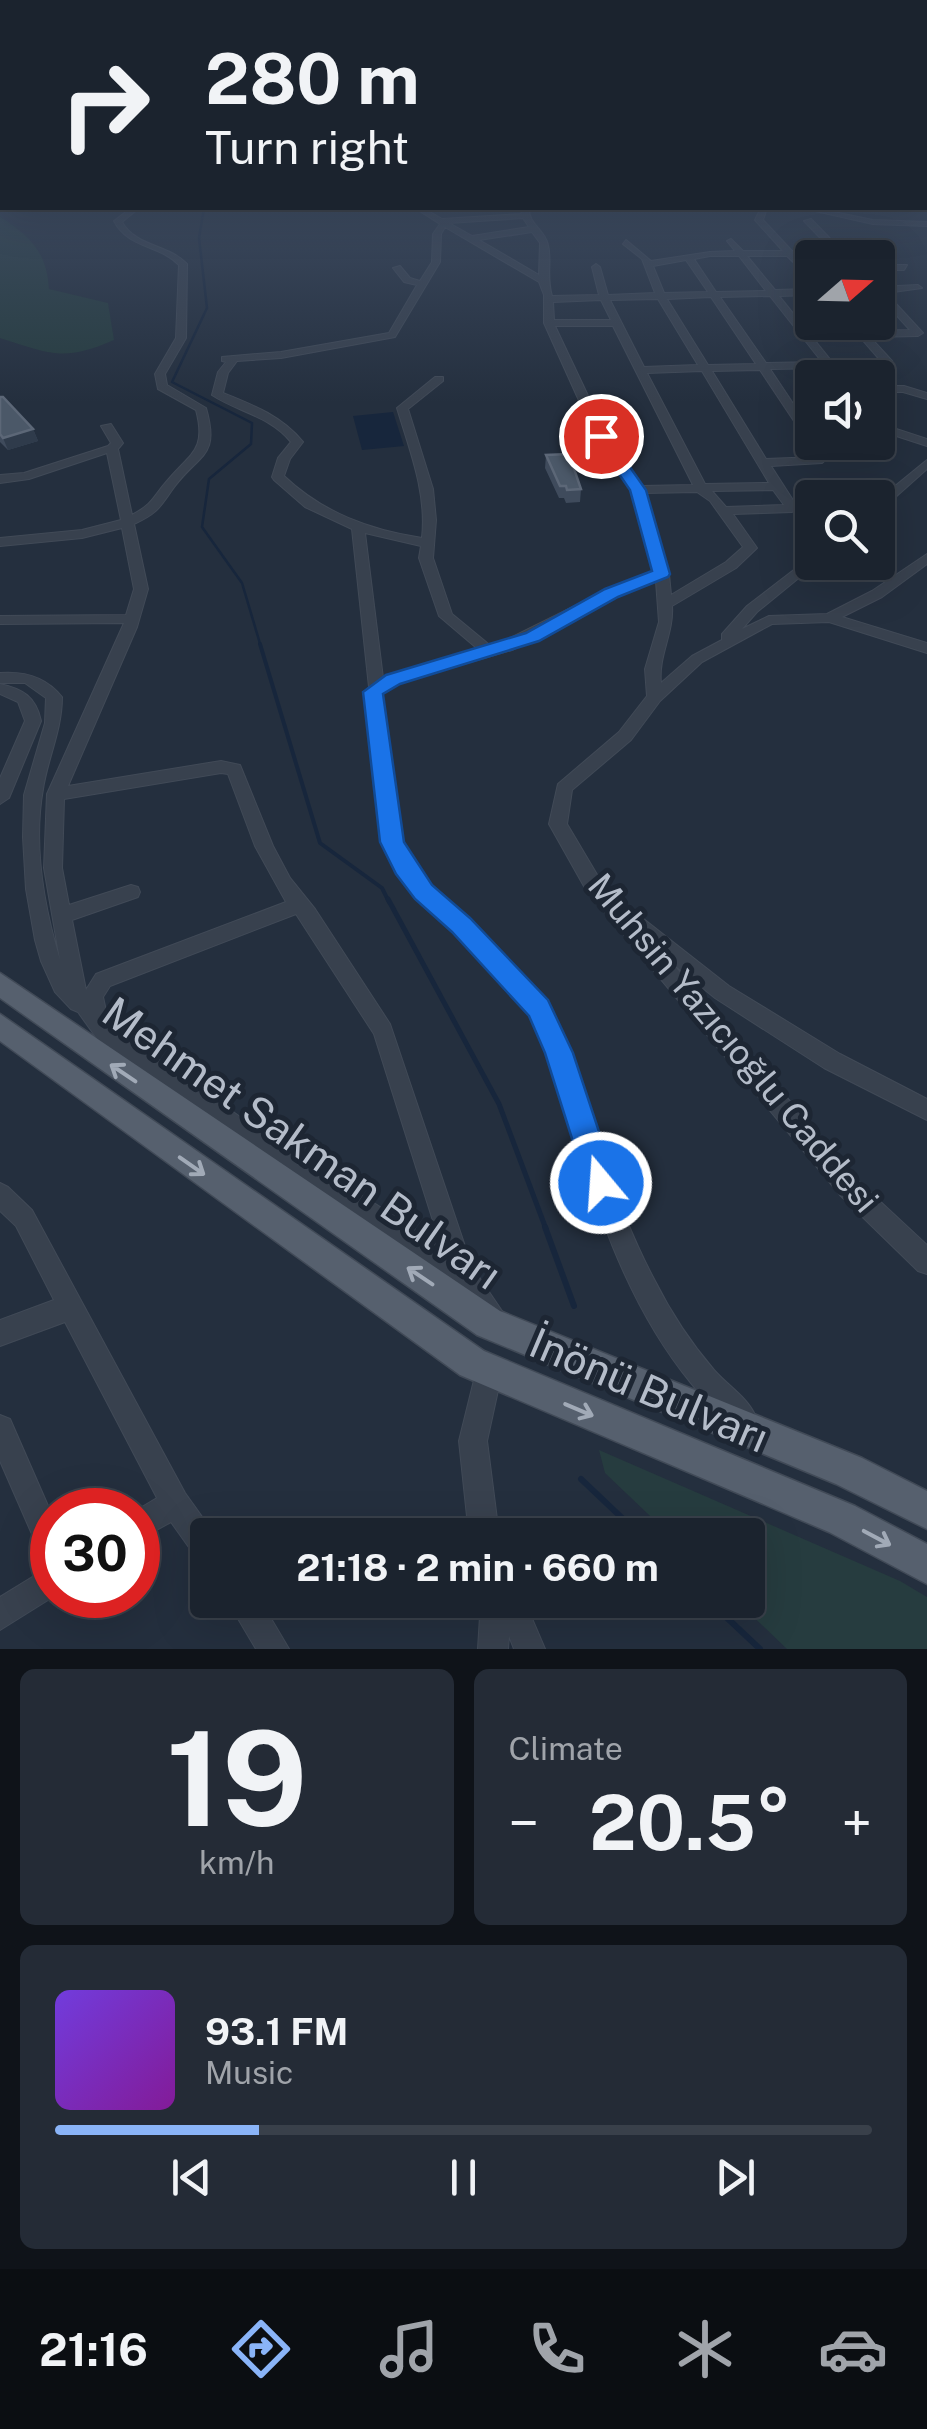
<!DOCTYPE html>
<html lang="en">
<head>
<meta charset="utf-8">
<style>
  body { margin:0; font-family:"Public Sans",sans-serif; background:#242b36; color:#f1f3f6; height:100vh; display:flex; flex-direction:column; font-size:38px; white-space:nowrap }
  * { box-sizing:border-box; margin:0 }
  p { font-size:32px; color:#a0a4aa }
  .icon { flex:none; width:55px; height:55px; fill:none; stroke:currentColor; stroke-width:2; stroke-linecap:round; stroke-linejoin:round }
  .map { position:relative; height:1649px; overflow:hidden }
  .sheet { display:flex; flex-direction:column; gap:20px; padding:20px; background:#0f1319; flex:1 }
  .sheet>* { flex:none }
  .banner { position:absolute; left:0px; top:0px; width:928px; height:210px; box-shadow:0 10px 40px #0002,0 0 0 2px #39404a; background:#1b232e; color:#f1f3f6; overflow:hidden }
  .needle { width:65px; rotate:70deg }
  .tools { position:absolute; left:795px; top:240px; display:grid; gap:20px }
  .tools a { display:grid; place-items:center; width:100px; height:100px; border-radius:10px; background:#1b232e; box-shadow:0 10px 40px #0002,0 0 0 2px #39404a; font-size:50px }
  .speed { position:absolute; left:30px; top:1488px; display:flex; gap:20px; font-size:50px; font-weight:700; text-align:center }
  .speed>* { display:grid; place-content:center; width:130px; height:130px; border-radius:50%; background:#1b232e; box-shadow:0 10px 40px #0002,0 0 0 2px #39404a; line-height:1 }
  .speed .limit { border:15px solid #d22; background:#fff; color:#111 }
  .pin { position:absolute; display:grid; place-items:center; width:85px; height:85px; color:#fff; margin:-42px; border:5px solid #fff; border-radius:50%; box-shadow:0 2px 10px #0007 }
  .me { position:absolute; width:110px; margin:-55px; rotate:342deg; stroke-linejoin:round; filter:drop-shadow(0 0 8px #0008) }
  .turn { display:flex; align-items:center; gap:35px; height:210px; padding:0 40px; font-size:45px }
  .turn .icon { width:130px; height:130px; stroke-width:2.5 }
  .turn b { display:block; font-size:70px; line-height:85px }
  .big { font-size:75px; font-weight:700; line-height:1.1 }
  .sheet .card { flex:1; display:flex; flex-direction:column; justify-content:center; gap:15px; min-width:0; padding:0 35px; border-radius:15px; background:#242b36 }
  .sheet .dial { align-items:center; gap:0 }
  .dial b { font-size:130px; line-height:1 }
  .song { display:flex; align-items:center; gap:30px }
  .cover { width:120px; height:120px; border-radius:15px; background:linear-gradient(135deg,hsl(260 70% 55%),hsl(290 70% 35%)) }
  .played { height:10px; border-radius:5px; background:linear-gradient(90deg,#8ab4f8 25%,#39404a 25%) }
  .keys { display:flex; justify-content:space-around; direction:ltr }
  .heat { display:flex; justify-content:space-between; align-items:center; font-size:55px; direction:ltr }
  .sheet .tiles { flex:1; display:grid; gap:20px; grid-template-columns:1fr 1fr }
  .card:last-child { grid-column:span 2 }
  .trip { position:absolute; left:190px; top:1518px; width:575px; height:100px; border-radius:10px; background:#1b232e; box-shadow:0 10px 40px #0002,0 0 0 2px #39404a; font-weight:700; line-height:100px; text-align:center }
  .tabs { display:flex; height:160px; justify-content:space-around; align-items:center; background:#0b0e12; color:#a0a4aa }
  .tabs .icon { width:70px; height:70px }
  .tabs .current { color:#8ab4f8 }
  .tabs b { font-size:45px; color:#f1f3f6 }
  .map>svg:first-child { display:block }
  .green { fill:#263c3f }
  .water { fill:#17263c }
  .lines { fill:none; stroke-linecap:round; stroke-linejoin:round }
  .stream-far3 { stroke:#17263c; stroke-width:2.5 }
  .stream-far2 { stroke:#17263c; stroke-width:4 }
  .stream-far1 { stroke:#17263c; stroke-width:5 }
  .stream { stroke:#17263c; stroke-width:6 }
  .minor-casing { stroke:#414a57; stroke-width:2 }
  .major-casing { stroke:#414a57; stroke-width:3 }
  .minor { fill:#38414e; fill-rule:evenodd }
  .major { fill:#56606e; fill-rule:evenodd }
  .wall { fill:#3f4b5c }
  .shaded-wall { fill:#2f3b4b }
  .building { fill:#4b5868; stroke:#5c6777; stroke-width:2.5 }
  .oneway { stroke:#a1aab7 }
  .route { fill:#1a73e8; stroke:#114b97; stroke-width:2.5 }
  .labels { text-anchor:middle; stroke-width:10; stroke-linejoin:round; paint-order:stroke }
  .street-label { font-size:35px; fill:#b4bcc9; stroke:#1d2633 }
  .near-street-label { font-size:42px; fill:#b4bcc9; stroke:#1d2633 }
</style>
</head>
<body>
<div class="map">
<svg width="927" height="1649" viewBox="0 0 927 1649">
  <rect width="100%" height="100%" fill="#242f3e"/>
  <!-- green -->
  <g class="green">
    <path d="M0 217C30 236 47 252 49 289L108 303 114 340C64 362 50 354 0 338Z"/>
    <polygon points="599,1450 900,1581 927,1597 927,1649 787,1649 736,1600 748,1600 748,1535 670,1535 605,1473"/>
  </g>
  <!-- water -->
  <polygon class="water" points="393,412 404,446 362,450 353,416"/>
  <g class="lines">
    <!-- stream-far3 -->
    <polyline class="stream-far3" points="204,208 199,238 207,308 172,382 252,423 251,444 209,479 202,527 242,583 261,647"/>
    <!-- stream-far2 -->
    <polyline class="stream-far2" points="260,644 320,843 382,888 389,902"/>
    <!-- stream-far1 -->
    <polyline class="stream-far1" points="388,899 499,1104 546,1229"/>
    <!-- stream -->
    <g class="stream">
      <polyline points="545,1227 574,1306"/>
      <polyline points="581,1479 640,1535"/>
      <polyline points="708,1600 760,1649"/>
    </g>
    <!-- minor casing -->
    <g class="minor-casing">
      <g id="minor">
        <path d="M131 208H139L122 222C136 247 168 244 187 264L186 338 165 374 167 385 206 408C220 457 200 453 175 486 160 506 160 512 134 524L148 589 137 627 68 786 221 761 240 765 273 846 290 878 315 909 390 1024 472 1267 504 1314 500 1323 491 1327 482 1323 453 1283 234 1140 98 1040 78 1012 71 1009 55 992 41 961 35 940 26 889 23 837 24 795 45 723 46 698 25 683H0V673C25 671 46 677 62 697 62 730 48 757 43 789 33 844 44 907 60 960L44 868 47 794 124 623 0 624V616L126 615 134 589 122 528 82 538 0 546V538L82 530 121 520 107 453 29 479 0 483V475L24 473 108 446 111 443 101 426 111 424 123 443 118 449 132 515C154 503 152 498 167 481 190 453 207 451 196 410L158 389 155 374 176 338 179 265C158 244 129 249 114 221ZM221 773 228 774 255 846 286 902 96 974 86 990 72 920 138 897 140 892 138 887 131 885 69 905 62 868 64 799ZM296 914 374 1034 441 1246 250 1124 112 1026 108 1020 103 997 110 986Z"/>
        <path d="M415 208H423L442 219 521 214 523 208H529C528 224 545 230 548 245 552 262 546 276 552 296L599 295 592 267 596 264 600 267 608 295 655 293 642 259 623 244 626 240 651 261 710 252 735 251 727 241 731 239 743 251H783L755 220 761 208H767L763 220 792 251H833L804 221 811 219 847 256H796L812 273V280L787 256H747L775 290 812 289V295L779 296 832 362 880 360 847 322H857L864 331 910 330 878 295V287L918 285 922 288 886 293 923 333 918 336 870 337 892 361V365L837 367 841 373 836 376 827 368 770 369 812 432V442H821L830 456 822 463 771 466 798 508 792 512 733 514 757 548 736 568 672 606C674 633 658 656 661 683L692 656 722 640V634L747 606 812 556V562L817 563 757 612 742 629 769 616 827 614 872 591 927 554V564L882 597 842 617 927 643V653L829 622 772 624 702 662 660 701 631 740 572 790 567 824 599 878 631 915 641 917 729 986 840 1054 927 1099V1120L824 1068 715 998 672 963 857 1180 927 1245V1274L918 1271 841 1196 585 888 549 824 558 784 619 732 647 696 645 669 659 622 656 581 617 596 512 650 385 687 381 693 397 825C412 900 507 942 547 1004 575 1047 585 1099 600 1147 615 1193 632 1238 655 1281 671 1313 691 1343 714 1370 727 1385 747 1397 755 1415L751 1425 741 1429C721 1420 705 1400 691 1383 636 1316 604 1232 579 1150 565 1107 558 1060 535 1021 496 954 421 919 387 848 378 829 380 808 378 788 375 760 368 733 365 705V692L369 687 352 529 305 507 274 480 272 477 278 458 291 442C270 416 238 412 212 395L218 372 226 362 222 361V357L281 352 389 333 417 285 404 282 393 268 400 266 410 278 420 281 432 262 433 234 440 224ZM523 218 529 227 472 236 449 223ZM445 227 539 282 544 295V323L595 436 630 486 655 572 607 590 492 647 452 614 433 558 436 520 433 489 408 409 443 381V377H435L397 408C410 451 427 493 422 538 370 530 323 513 284 476L290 459 303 442C282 416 253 405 223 393L228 373 237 361 281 358 395 337 440 262 441 234ZM532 232 540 243 539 275 479 240ZM710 256H739L766 291 716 292 694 259ZM686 260 708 292 664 293 653 266ZM770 296 822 362 766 363 720 297ZM711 297 756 364 708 365 667 299ZM658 299 698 365 644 367 610 300ZM601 300 611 320H554L553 302ZM555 326H613L693 485 642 486 607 436ZM760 370 818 457 766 459 712 371ZM702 371 769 483 705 484 647 373ZM773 490 784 505 726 507 712 491ZM697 492 710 501 743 547 726 562 671 595 669 574 644 493ZM365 533 421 546 419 558 439 616 479 650 383 678Z"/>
        <polygon points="802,208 814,208 873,220 927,222 927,226 873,224"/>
        <polygon points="907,265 904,270 878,270 878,265"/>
        <polygon points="878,386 904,386 927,393 927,399 903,392 878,392"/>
        <polygon points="878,423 927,439 927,446 878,430"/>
        <polygon points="927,460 927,469 882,509 878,510 878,500"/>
        <path d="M0 684C23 689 36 697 41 721L9 798 0 804V778L25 721 18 702 0 694Z"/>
        <polygon points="0,1183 8,1187 32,1210 185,1493 215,1535 208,1535 208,1564 198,1560 171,1522 138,1540 137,1510 157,1498 65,1322 0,1346 0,1320 54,1300 16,1226 0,1211"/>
        <polygon points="489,1359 498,1363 502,1372 487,1441 499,1535 469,1535 459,1441 476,1372 480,1363"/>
        <polygon points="0,1415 10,1419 52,1515 52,1562 42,1557 0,1461"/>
        <polygon points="52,1565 52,1595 56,1595 0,1630 0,1597"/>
        <polygon points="227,1600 260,1600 289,1649 256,1649"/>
        <polygon points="481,1600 524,1600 545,1649 514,1649 509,1636 508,1649 478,1649"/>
      </g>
    </g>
    <!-- major casing -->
    <g class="major-casing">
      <g id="major">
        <polygon points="0,973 500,1311 862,1458 927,1491 927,1529 836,1484 477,1335 0,998"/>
        <polygon points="0,1014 484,1351 855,1506 927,1544 927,1584 829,1532 460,1375 0,1041"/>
      </g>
    </g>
    <!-- minor -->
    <use href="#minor" class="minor"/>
    <!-- major -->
    <use href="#major" class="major"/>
  </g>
  <!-- wall -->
  <g class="wall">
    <polygon points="0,397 33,429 38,441 8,450 0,442"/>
    <polygon points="546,455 581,489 580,502 566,503 564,498 559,498 545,468"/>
  </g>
  <!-- shaded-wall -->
  <polygon class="shaded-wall" points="33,429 38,441 8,450 3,438"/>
  <!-- building -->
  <g class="building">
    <polygon points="0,397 3,397 33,429 3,438 0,434"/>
    <polygon points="569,454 581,489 567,490 566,486 560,486 546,455"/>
  </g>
  <!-- one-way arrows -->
  <defs><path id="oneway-shaft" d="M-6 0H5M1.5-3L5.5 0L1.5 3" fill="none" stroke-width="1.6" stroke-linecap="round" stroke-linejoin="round" transform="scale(2.5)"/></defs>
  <g class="oneway">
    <use href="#oneway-shaft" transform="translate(123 1073) rotate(-146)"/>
    <use href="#oneway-shaft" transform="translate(192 1166) rotate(35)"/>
    <use href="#oneway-shaft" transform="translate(420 1276) rotate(-146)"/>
    <use href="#oneway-shaft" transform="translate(579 1410) rotate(23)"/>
    <use href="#oneway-shaft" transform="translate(877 1538) rotate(28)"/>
  </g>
  <!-- sky -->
  <linearGradient id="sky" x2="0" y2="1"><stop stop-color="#141a22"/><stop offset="0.43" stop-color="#3f4d63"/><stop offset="1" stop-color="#3f4d63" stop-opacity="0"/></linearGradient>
  <rect width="927" height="402" fill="url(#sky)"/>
  <!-- route -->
  <polygon class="route" points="601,432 606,433 646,490 670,574 668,577 618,597 539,641 400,684 383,694 404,842 432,885 470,918 548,1000 573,1053 616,1183 612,1194 601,1198 590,1194 586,1183 545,1053 529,1016 452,932 415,899 396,874 380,842 363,692 386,675 526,633 605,589 652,571 630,490 593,436"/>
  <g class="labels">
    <!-- street labels -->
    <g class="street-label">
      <text transform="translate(733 1043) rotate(50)" y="12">Muhsin Yazıcıoğlu Caddesi</text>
    </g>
    <!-- near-street labels -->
    <g class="near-street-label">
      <text transform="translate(302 1143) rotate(35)" y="15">Mehmet Sakman Bulvarı</text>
      <text transform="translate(649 1390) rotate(23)" y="15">İnönü Bulvarı</text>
    </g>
  </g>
</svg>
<div class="tools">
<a><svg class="needle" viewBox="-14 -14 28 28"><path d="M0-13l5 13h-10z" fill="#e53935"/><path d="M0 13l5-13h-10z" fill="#a0a4aa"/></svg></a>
<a><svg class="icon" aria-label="sound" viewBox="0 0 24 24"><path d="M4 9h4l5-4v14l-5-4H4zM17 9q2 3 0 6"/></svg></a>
<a><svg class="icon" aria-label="search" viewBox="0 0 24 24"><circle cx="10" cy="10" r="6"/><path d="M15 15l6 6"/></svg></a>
</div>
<div class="speed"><div class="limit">30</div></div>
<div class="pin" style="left:601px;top:436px;background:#d93025"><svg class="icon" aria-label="arrive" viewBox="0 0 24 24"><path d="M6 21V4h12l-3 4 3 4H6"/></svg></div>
<svg class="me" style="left:601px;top:1183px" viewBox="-20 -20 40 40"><circle r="17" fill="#1a73e8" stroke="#fff" stroke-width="3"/><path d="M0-11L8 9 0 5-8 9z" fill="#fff"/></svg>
<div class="trip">21:18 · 2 min · 660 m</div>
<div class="banner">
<div class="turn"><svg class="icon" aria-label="right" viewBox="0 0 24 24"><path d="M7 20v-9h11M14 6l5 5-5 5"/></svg><div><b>280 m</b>Turn right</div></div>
</div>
</div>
<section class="sheet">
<div class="tiles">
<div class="card dial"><b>19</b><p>km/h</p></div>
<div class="card"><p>Climate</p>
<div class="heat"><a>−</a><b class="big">20.5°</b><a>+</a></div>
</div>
<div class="card">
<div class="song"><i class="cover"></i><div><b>93.1 FM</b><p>Music</p></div></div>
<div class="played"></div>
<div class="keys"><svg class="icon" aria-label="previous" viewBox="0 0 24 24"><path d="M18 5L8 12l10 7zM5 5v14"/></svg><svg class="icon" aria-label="pause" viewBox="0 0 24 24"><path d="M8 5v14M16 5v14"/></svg><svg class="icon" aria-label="next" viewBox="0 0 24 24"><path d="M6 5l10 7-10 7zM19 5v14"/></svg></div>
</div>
</div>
</section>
<nav class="tabs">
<b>21:16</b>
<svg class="icon current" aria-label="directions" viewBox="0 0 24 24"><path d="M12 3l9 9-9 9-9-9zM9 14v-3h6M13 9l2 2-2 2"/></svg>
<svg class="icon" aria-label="music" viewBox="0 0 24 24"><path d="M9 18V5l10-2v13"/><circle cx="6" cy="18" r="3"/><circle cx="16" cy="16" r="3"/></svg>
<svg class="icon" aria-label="phone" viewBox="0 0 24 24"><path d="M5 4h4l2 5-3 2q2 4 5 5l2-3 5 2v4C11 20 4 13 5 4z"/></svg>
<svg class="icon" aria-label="climate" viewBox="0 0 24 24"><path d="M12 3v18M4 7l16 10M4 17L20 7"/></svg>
<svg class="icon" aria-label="car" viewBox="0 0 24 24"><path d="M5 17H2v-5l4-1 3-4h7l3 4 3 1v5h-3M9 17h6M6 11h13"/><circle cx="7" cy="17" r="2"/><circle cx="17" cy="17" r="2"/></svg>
</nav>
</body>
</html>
